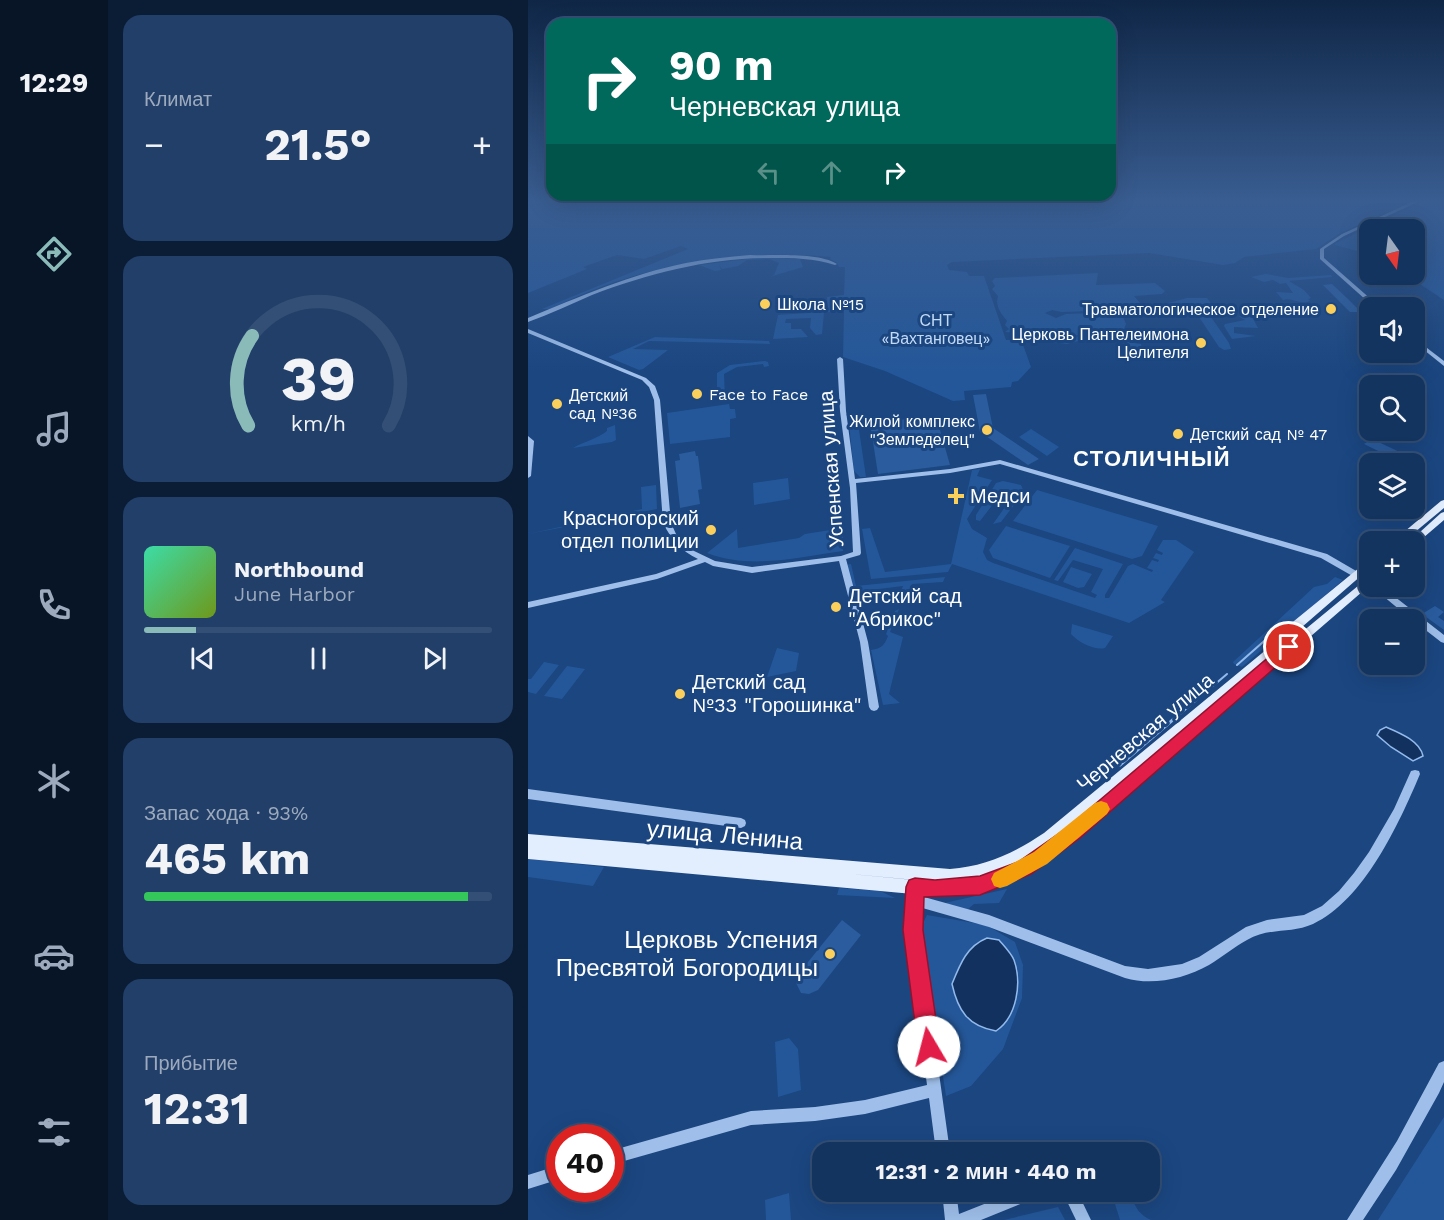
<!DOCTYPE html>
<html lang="ru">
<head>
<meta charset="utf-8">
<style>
  body { margin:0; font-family:"Work Sans",sans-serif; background:#213f69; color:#f1f3f6; height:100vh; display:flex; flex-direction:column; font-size:22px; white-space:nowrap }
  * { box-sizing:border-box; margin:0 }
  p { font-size:20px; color:#9daabd }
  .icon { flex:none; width:33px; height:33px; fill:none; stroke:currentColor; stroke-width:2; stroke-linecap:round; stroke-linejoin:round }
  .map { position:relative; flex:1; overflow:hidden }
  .side { display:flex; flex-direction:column; gap:15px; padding:15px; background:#0b1d35; width:420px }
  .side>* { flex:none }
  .banner { position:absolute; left:18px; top:18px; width:570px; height:183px; border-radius:18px; box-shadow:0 6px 24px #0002,0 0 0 2px #334f75; background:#00695c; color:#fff; overflow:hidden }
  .needle { width:39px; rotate:166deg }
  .controls { position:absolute; left:831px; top:219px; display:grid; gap:12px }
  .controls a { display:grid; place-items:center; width:66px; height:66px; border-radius:12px; background:#143460; box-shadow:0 6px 24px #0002,0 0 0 2px #334f75; font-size:30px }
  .speed { position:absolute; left:18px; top:1124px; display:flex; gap:12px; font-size:30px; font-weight:700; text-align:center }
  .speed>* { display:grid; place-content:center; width:78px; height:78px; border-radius:50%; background:#143460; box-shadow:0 6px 24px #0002,0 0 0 2px #334f75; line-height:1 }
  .speed .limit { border:9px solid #d22; background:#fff; color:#111 }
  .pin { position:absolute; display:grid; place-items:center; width:51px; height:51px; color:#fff; margin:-26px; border:3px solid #fff; border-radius:50%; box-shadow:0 2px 6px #0007 }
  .me { position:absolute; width:66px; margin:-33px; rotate:352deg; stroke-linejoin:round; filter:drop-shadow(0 0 4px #0008) }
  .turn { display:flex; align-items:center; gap:21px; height:126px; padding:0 24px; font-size:27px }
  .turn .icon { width:78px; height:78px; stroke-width:2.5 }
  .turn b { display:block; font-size:42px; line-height:51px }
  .lanes { display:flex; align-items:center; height:57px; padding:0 24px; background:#0003; justify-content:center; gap:30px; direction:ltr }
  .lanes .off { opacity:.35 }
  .big { font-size:45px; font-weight:700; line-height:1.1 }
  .side .widget { flex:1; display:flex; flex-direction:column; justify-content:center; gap:9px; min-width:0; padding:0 21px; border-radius:18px; background:#213f69 }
  .side .dial { align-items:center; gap:0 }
  .dial svg { height:156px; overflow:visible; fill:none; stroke:#334f75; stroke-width:7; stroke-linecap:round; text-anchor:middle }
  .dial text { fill:#f1f3f6; stroke:none }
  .song { display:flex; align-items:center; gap:18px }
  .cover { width:72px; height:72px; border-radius:9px; background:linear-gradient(135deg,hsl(160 70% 55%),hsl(80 70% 35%)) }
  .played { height:6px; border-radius:3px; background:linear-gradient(90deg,#8bbbb9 15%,#334f75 15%) }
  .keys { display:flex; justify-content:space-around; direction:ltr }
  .heat { display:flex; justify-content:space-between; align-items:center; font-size:33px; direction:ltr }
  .charge { height:9px; border-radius:4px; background:linear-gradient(90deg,#34c759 93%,#334f75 0) }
  .trip { position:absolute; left:284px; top:1142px; width:348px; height:60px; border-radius:18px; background:#143460; box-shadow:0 6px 24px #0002,0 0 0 2px #334f75; font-weight:700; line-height:60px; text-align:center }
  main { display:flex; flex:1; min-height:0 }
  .dock { display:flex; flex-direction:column; width:108px; justify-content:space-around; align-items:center; background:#081526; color:#9daabd }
  .dock .icon { width:42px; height:42px }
  .dock .current { color:#8bbbb9 }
  .dock b { font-size:27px; color:#f1f3f6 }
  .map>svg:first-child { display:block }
  .green { fill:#245799 }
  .water { fill:#12315f; stroke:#92baec; stroke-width:1.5 }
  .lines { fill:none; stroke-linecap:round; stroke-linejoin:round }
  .stream-far1 { stroke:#92baec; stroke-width:2 }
  .stream { stroke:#92baec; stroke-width:3 }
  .building { fill:#2a5c9e }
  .minor { fill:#9fbfea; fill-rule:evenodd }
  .major { fill:#e2edfe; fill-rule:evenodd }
  .route { fill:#e11d48; stroke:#92132f; stroke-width:1.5 }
  .slow { fill:#f59e0b }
  .poi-dot { fill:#fbcf5c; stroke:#1b4680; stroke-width:2 }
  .labels { text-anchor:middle; stroke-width:6; stroke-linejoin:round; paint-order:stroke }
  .far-poi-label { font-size:16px; fill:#fff; stroke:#1b4680; text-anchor:start }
  .far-park-label { font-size:16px; fill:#c3daf7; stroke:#1b4680 }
  .street-label { font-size:20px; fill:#fff; stroke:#1b4680 }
  .poi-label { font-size:20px; fill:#fff; stroke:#1b4680; text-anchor:start }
  .far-district-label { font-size:22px; font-weight:bold; letter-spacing:1.5px; fill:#fff; stroke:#1b4680 }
  .near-street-label { font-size:24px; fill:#fff; stroke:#1b4680 }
  .near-poi-label { font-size:24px; fill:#fff; stroke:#1b4680; text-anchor:end }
</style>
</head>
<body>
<main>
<nav class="dock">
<b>12:29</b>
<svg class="icon current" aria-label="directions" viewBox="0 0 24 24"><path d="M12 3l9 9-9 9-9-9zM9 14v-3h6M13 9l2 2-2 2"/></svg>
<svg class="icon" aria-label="music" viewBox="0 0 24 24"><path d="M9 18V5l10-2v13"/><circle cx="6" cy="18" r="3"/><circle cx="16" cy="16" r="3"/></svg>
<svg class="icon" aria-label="phone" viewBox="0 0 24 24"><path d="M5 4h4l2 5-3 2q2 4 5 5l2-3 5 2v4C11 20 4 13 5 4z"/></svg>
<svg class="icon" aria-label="climate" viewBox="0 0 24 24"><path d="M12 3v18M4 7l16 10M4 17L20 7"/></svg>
<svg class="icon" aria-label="car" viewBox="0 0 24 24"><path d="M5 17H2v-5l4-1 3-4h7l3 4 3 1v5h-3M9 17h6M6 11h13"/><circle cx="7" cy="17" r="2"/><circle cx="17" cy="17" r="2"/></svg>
<svg class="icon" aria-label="filters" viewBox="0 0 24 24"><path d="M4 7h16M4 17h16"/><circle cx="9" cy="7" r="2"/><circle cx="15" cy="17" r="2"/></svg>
</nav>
<section class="side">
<div class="widget"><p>Климат</p>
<div class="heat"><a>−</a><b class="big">21.5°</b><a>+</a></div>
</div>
<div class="widget dial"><svg viewBox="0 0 100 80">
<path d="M14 69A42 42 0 1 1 86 69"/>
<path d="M14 69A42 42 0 0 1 16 23" stroke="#8bbbb9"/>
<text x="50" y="56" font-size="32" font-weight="700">39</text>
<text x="50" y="72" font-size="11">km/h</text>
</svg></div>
<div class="widget">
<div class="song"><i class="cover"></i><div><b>Northbound</b><p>June Harbor</p></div></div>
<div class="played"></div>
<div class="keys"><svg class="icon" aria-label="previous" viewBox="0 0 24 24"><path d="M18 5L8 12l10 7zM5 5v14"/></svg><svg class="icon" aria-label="pause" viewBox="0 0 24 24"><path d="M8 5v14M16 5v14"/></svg><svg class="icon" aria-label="next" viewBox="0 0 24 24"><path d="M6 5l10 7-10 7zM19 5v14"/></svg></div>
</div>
<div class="widget"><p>Запас хода · 93%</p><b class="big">465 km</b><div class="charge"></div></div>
<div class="widget"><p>Прибытие</p><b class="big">12:31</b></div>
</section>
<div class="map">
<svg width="916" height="1220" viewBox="0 0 916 1220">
  <rect width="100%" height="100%" fill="#1b4680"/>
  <!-- green -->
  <g class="green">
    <path d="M0 201H885L812 233 788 249 716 257 707 263 695 265 621 253 424 262 419 265 421 270 439 272 441 276H456L478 340 583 335 585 341 579 343 558 339 539 344 517 341 494 342 503 367 490 381 484 382 483 387 436 391 437 400 425 401 357 371 315 357 316 312H300L299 297 316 295 317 267H311L309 263 302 259 303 257C207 248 111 265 22 309H14L160 249 153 246 116 259 89 255 55 267 59 269 0 293Z"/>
    <polygon points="897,201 916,201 916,300 878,275 886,274 886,230 842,230 841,254 807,245 808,243"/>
    <polygon points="235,257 272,259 275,267 241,277 246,275 251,263 241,259 219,260 210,266 194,269 191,265 193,270 187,271 171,265"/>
    <path d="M570 273 568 285 627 283 637 291 634 294 606 296 612 303 633 305 659 298H679L684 305 666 304 667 307 534 312 524 310 517 313 528 318 538 314 593 312 598 324 596 329 591 334C595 344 604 342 613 344L614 348 602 349 585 334 530 336 477 332 481 329 477 325 479 321C473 313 467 307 470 296L464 289 467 286 464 281 467 278Z"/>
    <path d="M738 274 760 278 803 275 804 277 761 281 776 290 783 298 780 299 782 301C772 305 764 297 755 300L748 292 765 293 758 283 752 284 745 280 736 282 723 277Z"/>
    <polygon points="296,312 294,334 288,335 282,328 283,318 258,319 257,323 263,323 263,329 273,329 280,337 245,339 250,315"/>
    <polygon points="710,316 724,317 730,328 706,327 706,333 728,336 704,339 696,326 697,324 717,320"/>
    <polygon points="671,317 683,317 701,343 703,349 696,350 691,347"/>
    <polygon points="127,337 241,341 242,344 121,341 105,349 140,350 115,369 111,370 80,357"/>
    <polygon points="237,361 240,362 241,366 236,367 235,364 209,367 196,374 197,398 207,397 207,393 213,393 213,397 207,400 189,401 189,373 202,365"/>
    <polygon points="201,404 202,409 207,409 208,418 202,419 202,437 142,444 139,413"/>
    <polygon points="330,423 338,477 332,477 326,471 321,424"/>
    <path d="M87 425 88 440 84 442 45 448C57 441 69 439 79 431V428Z"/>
    <polygon points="503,429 531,447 519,456 491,437"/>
    <polygon points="452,469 449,476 464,480 439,519 444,529 459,538 455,552 459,560 465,563 567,598 569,595 563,592 575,569 545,560 530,581 526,580 547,548 595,564 577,595 577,598 581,598 600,566 605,564 624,572 625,570 619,568 624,560 630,562 631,560 625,558 628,553 634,555 635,553 629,550 635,540 648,540 666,552 633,600 637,602 601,623 424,564 420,572 343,579 334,529 342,528 357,572 423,564 444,470"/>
    <polygon points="260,478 262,499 226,505 225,483"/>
    <polygon points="475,481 493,485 496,492 473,522 465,524 484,497 473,494 452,521 448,520 448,515 468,483"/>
    <polygon points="128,485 129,509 0,534 114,509 113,487"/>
    <polygon points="509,490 630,526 614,556 604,559 485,521"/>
    <polygon points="478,526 542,546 522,578 465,558 461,550"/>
    <path d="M315 528V551C269 557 224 570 179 553L209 529 210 548 271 538 277 534Z"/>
    <polygon points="323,564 328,586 417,577 415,582 384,584 373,606 368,602 375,586 326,592 318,565"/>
    <polygon points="543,567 564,574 556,587 550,588 535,582"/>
    <polygon points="807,577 815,580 714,667 706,664 705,662 786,587 799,584"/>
    <path d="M371 609 362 632 375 637 361 694 372 703 355 705 343 650C354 648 356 646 360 636L358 634 367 611Z"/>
    <path d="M544 624 585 636 577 648C567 651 550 642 543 634Z"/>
    <polygon points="249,648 271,653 268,671 239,677"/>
    <polygon points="16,662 31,665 8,694 0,692 0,679 3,679"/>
    <polygon points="39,666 57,669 34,699 16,696"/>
    <polygon points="0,859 76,867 65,886 0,877"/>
    <polygon points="311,888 352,891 367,898 309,895"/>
    <polygon points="479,889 471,903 446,904 440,909 411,906 412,904"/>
    <polygon points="399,915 458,925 487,942 495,965 494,998 475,1049 443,1086 418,1096 398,966 394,925"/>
    <polygon points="261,1038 270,1049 273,1090 250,1097 247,1042"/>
    <polygon points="916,1117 916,1220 850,1220"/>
    <path d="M621 1183 623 1191 621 1194H608L604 1197C607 1208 613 1216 623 1220H592L583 1191H621Z"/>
    <polygon points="261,1193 263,1220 238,1220 237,1200"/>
    <polygon points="530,1207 537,1220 476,1220"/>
  </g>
  <!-- water -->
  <g class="water">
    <path d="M858 727C872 733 892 741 895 756L885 761 863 747 849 735 852 730Z"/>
    <path d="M459 938 471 940C476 946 483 953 486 960 494 983 489 1017 468 1031 440 1026 430 1011 424 984 432 964 439 946 459 938Z"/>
  </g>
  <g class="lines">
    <!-- stream-far1 -->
    <g class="stream-far1">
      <polyline points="709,665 751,628"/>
      <polyline points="645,720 699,674"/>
    </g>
    <!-- stream -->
    <polyline class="stream" points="592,765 647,718"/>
  </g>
  <!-- building -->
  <g class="building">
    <polygon points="804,284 820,299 833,312 822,312 795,285"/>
    <polygon points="458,394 465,428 511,459 500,465 452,432 445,395"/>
    <polygon points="408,416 422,465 350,474 342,423"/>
    <polygon points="844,439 897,464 877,464 836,444"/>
    <polygon points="167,451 168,456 170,456 174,489 170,490 172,504 152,508 147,461 152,460 151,454"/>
    <polygon points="907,606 916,612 910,617 916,621 916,630 894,614"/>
    <polygon points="314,920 333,935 290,990 281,994 273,993 268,983 271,973"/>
  </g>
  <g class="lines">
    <!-- minor -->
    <g class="minor">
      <polygon points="886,201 892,201 816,236 796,249 796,258 853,308 847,308 792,259 792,249 814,234"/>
      <path d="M222 255C246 256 289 252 309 264L307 265C286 258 265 258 243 258 181 258 122 273 64 295 43 304 22 314 0 322V318C51 297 103 274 158 263 179 259 200 257 222 255Z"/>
      <path d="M0 329 118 378 127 386 132 400 143 523 148 534 164 550 187 561 224 567 313 556 325 552 322 488 312 411 309 359 312 357 315 359 318 411 327 479 422 469 472 460 799 554 842 579V586L793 558 472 464 422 473 328 483 333 553 332 555 318 559 340 642 351 707 349 710 346 711 343 710 341 707 332 642 311 561 224 573 185 566 177 562 129 579 0 608V602L128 574 170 559C153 551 143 539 135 523L126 400 121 387 114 380 0 333Z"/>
      <polygon points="886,338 916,361 916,366 886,342"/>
      <polygon points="0,436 6,441 3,476 0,478"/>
      <polygon points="843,586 853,586 916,635 916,643 913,642 886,621 886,620 884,620"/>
      <path d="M887 770 891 771 892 774C871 824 836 900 785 924 763 934 741 927 719 940 706 947 694 957 681 965 656 979 624 986 597 978L461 927 391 907V930L422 1152H408L401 1098 337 1114 287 1121 223 1125 82 1165V1151L223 1111 287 1107 337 1100 399 1085 379 930V899L382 891 386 889 390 891 392 896 396 897 461 915 597 966 620 969 654 964 671 957 718 927 739 920 776 915 794 906 811 891 826 873 841 852 866 809 883 771Z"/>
      <polygon points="0,789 213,818 217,820 218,823 217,826 213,828 0,799"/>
      <polygon points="916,1061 916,1082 911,1093 868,1170 835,1220 819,1220 869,1141 911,1063"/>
      <polygon points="32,1165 32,1179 0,1189 0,1175"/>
      <polygon points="414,1191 428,1191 431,1214 489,1191 514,1191 512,1196 453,1220 417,1220"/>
      <polygon points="534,1191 549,1191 563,1220 548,1220"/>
    </g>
    <!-- major -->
    <g class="major">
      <polygon points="916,500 916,508 875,542 864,542 913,501"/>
      <polygon points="916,512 916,520 888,544 886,545 886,542 881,542 913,513"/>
      <path d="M842 559V568L774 627 751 651 842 576V585L551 837C500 875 471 892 407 896L0 859V834L422 869C458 866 486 853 516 833L739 649 766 621ZM312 873 409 882H407Z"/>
    </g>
  </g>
  <!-- sky -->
  <linearGradient id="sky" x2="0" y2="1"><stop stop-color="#0f2646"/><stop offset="0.54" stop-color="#395d91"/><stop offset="1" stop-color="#395d91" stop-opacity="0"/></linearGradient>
  <rect width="916" height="372" fill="url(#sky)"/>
  <!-- route -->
  <polygon class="route" points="761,642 769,647 766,651 552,838 503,874 452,895 396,897 395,930 412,1047 409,1055 401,1058 393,1055 390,1047 375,930 378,887 381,880 387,878 407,880 452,876 490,862 540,827 756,644"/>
  <!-- slow -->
  <polygon class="slow" points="573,801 579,803 582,809 579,814 519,864 479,886 472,888 466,886 463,879 466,873 506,852 567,803"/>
  <!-- markers -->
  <g class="poi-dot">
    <circle cx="237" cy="304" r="6"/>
    <circle cx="803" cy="309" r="6"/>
    <circle cx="673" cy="343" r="6"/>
    <circle cx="169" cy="394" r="6"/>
    <circle cx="29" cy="404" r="6"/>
    <circle cx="459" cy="430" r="6"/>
    <circle cx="650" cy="434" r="6"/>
    <path d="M425 487h6v6h6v6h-6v6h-6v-6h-6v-6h6z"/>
    <circle cx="183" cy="530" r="6"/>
    <circle cx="308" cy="607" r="6"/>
    <circle cx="152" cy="694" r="6"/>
    <circle cx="302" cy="954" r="6"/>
  </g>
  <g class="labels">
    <!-- far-poi labels -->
    <g class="far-poi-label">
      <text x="249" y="310">Школа №15</text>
      <text x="791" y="315" text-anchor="end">Травматологическое отделение</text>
      <text x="661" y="340" text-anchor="end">Церковь Пантелеимона<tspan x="661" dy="18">Целителя</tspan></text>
      <text x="181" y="400">Face to Face</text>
      <text x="41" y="401">Детский<tspan x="41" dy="18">сад №36</tspan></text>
      <text x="447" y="427" text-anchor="end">Жилой комплекс<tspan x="447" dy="18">"Земледелец"</tspan></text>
      <text x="662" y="440">Детский сад № 47</text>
    </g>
    <!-- far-park labels -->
    <g class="far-park-label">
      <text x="408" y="326">СНТ<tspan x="408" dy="18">«Вахтанговец»</tspan></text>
    </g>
    <!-- street labels -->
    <g class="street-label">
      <text transform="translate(303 469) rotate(-94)" y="7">Успенская улица</text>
      <text transform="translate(617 732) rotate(-40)" y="7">Черневская улица</text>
    </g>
    <!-- poi labels -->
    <g class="poi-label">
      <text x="442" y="503">Медси</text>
      <text x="171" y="525" text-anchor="end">Красногорский<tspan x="171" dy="23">отдел полиции</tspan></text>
      <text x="320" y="603">Детский сад<tspan x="320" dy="23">"Абрикос"</tspan></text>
      <text x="164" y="689">Детский сад<tspan x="164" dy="23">№33 "Горошинка"</tspan></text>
    </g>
    <!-- far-district labels -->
    <g class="far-district-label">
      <text x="624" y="466">СТОЛИЧНЫЙ</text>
    </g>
    <!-- near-street labels -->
    <g class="near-street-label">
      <text transform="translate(197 835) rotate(5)" y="8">улица Ленина</text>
    </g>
    <!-- near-poi labels -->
    <g class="near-poi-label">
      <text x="290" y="948">Церковь Успения<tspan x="290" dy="28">Пресвятой Богородицы</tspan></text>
    </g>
  </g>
</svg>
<div class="controls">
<a><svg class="needle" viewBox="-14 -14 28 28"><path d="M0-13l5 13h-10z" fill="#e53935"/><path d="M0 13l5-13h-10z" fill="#9daabd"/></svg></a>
<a><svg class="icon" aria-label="sound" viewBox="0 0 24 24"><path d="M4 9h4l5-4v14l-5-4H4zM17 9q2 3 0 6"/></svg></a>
<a><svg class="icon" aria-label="search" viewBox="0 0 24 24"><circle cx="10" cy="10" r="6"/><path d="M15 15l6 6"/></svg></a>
<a><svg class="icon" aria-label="layers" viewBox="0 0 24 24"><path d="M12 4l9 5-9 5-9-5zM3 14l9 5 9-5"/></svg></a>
<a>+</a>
<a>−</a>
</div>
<div class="speed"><div class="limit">40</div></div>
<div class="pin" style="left:761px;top:647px;background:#d93025"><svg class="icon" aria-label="arrive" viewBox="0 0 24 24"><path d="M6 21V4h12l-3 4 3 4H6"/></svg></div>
<svg class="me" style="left:401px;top:1047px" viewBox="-20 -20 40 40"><circle r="19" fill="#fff"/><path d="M0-13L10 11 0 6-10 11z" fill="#e11d48"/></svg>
<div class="trip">12:31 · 2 мин · 440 m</div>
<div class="banner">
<div class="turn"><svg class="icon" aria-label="right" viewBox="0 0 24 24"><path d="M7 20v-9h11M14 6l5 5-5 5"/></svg><div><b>90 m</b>Черневская улица</div></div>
<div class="lanes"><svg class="icon off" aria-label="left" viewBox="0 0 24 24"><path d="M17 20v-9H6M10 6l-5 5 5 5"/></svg><svg class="icon off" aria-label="ahead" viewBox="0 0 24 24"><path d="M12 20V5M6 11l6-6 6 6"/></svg><svg class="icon" aria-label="right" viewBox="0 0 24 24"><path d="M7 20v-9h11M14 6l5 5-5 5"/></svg></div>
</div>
</div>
</main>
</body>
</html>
